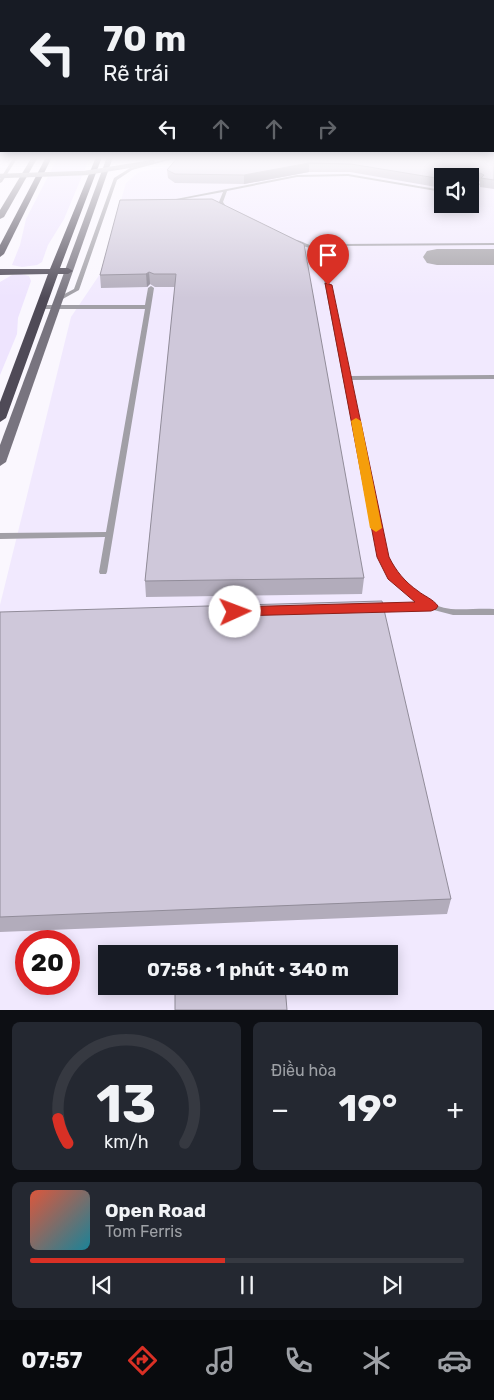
<!DOCTYPE html>
<html lang="vi">
<head>
<meta charset="utf-8">
<style>
  body { margin:0; font-family:Rubik,sans-serif; background:#242831; color:#f1f3f6; height:100vh; display:flex; flex-direction:column; font-size:19px; white-space:nowrap }
  * { box-sizing:border-box; margin:0 }
  p { font-size:16px; color:#9ea1a6 }
  .icon { flex:none; width:28px; height:28px; fill:none; stroke:currentColor; stroke-width:2; stroke-linecap:round; stroke-linejoin:round }
  .map { position:relative; height:1010px; overflow:hidden }
  .panel { display:flex; flex-direction:column; gap:12px; padding:12px; background:#0d0f14; flex:1 }
  .panel>* { flex:none }
  .top-card { position:absolute; left:0px; top:0px; width:495px; height:152px; box-shadow:0 2px 12px #0003; background:#171b24; color:#f1f3f6; overflow:hidden }
  .tools { position:absolute; left:434px; top:168px; display:grid; gap:10px }
  .tools a { display:grid; place-items:center; width:45px; height:45px; border-radius:0px; background:#171b24; box-shadow:0 2px 12px #0003; font-size:25px }
  .speed { position:absolute; left:15px; top:930px; display:flex; gap:10px; font-size:25px; font-weight:700; text-align:center }
  .speed>* { display:grid; place-content:center; width:65px; height:65px; border-radius:50%; background:#171b24; box-shadow:0 2px 12px #0003; line-height:1 }
  .speed .limit { border:8px solid #d22; background:#fff; color:#111 }
  .pin { position:absolute; display:grid; place-items:center; width:42px; height:42px; color:#fff; margin:-51px -21px; border-radius:50% 50% 50% 0; rotate:-45deg; box-shadow:0 0 5px #0007 }
  .pin .icon { rotate:45deg }
  .me { position:absolute; width:55px; margin:-28px; rotate:88deg; stroke-linejoin:round; filter:drop-shadow(0 0 4px #0008) }
  .turn { display:flex; align-items:center; gap:18px; height:105px; padding:0 20px; font-size:22px }
  .turn .icon { width:65px; height:65px; stroke-width:2.5 }
  .turn b { display:block; font-size:35px; line-height:42px }
  .lanes { display:flex; align-items:center; height:48px; padding:0 20px; background:#0003; justify-content:center; gap:25px; direction:ltr }
  .lanes .off { opacity:.35 }
  .big { font-size:38px; font-weight:700; line-height:1.1 }
  .panel .tile { flex:1; display:flex; flex-direction:column; justify-content:center; gap:8px; min-width:0; padding:0 18px; border-radius:8px; background:#242831 }
  .panel .dial { align-items:center; gap:0 }
  .dial svg { height:130px; overflow:visible; fill:none; stroke:#363941; stroke-width:7; stroke-linecap:round; text-anchor:middle }
  .dial text { fill:#f1f3f6; stroke:none }
  .song { display:flex; align-items:center; gap:15px }
  .cover { width:60px; height:60px; border-radius:8px; background:linear-gradient(135deg,hsl(10 70% 55%),hsl(190 70% 35%)) }
  .played { height:5px; border-radius:2px; background:linear-gradient(90deg,#d93025 45%,#363941 45%) }
  .keys { display:flex; justify-content:space-around; direction:ltr }
  .heat { display:flex; justify-content:space-between; align-items:center; font-size:28px; direction:ltr }
  .panel .tiles { flex:1; display:grid; gap:12px; grid-template-columns:1fr 1fr }
  .tile:last-child { grid-column:span 2 }
  .trip { position:absolute; left:98px; top:945px; width:300px; height:50px; border-radius:0px; background:#171b24; box-shadow:0 2px 12px #0003; font-weight:700; line-height:50px; text-align:center }
  .tab-bar { display:flex; height:80px; justify-content:space-around; align-items:center; background:#090b0e; color:#9ea1a6 }
  .tab-bar .icon { width:35px; height:35px }
  .tab-bar .on { color:#d93025 }
  .tab-bar b { font-size:22px; color:#f1f3f6 }
  .map>svg:first-child { display:block }
  .built { fill:#f1e9fe; fill-rule:evenodd }
  .green { fill:#eee4fe }
  .lines { fill:none; stroke-linecap:round; stroke-linejoin:round }
  .taxiway { fill:#a3a0a6; fill-rule:evenodd }
  .service { fill:#a19fa6; fill-rule:evenodd }
  .secondary { fill:#78747f; fill-rule:evenodd }
  .trunk { fill:#4f4a57; fill-rule:evenodd }
  .service-bridge { stroke:#a19fa6; stroke-width:4.5 }
  .wall { fill:#b2acbb }
  .shaded-wall { fill:#918c99 }
  .building { fill:#cfc8da; stroke:#918c99 }
  .route { fill:#d93025; stroke:#8d1f18 }
  .slow { fill:#f59e0b }
</style>
</head>
<body>
<div class="map">
<svg width="494" height="1010" viewBox="0 0 494 1010">
  <rect width="100%" height="100%" fill="#faf7fe"/>
  <!-- built -->
  <path class="built" d="M223 157H494V1010H0V605L71 317 100 274 126 183 139 172ZM442 176H470V204H442ZM26 941H69V984H26ZM106 954H389V986H106Z"/>
  <!-- green -->
  <g class="green">
    <polygon points="58,157 90,157 64,219 48,245 42,262 37,265 22,267 12,265 20,245 26,219"/>
    <polygon points="21,274 29,276 31,281 18,318 17,334 0,375 0,282 12,275"/>
  </g>
  <g class="lines">
    <!-- taxiway -->
    <polygon class="taxiway" points="437,249 494,249 494,265 437,265 427,263 423,257 427,251"/>
    <!-- service -->
    <g class="service">
      <polygon points="14,157 18,157 2,182 0,183 0,179"/>
      <polygon points="175,157 180,157 132,170 117,180 79,290 59,301 55,301 55,299 74,289 114,178 130,168"/>
      <polygon points="348,174 442,190 442,192 348,176 297,177 227,191 223,202 227,208 230,210 228,211 223,210 219,202 223,192 168,202 166,201 297,175"/>
      <polygon points="478,183 481,184 470,190 470,187"/>
      <path d="M294 240C300 240 304 243 310 245 319 247 328 245 338 244L494 243V245L338 246 323 249 349 376 494 375V379L349 380 381 535C391 569 412 604 451 609 466 610 480 608 494 609V615H453L430 609 376 611 373 610 372 608 373 606 376 605 418 603C394 586 381 563 373 535L318 249 306 247 294 242Z"/>
      <polygon points="151,286 154,288 151,307 107,572 106,574 100,574 99,572 105,537 0,539 0,533 106,532 145,309 41,309 38,307 41,305 145,305 148,288"/>
    </g>
    <!-- secondary -->
    <g class="secondary">
      <polygon points="32,157 38,157 4,217 0,219 0,210"/>
      <polygon points="107,157 113,157 6,462 0,466 0,445"/>
    </g>
    <!-- trunk -->
    <g class="trunk">
      <polygon points="46,157 52,157 4,254 0,257 0,245"/>
      <polygon points="96,157 102,157 60,268 68,268 73,271 68,274 58,274 6,418 0,422 0,402 48,274 0,275 0,269 50,269"/>
    </g>
    <!-- service-bridge -->
    <polyline class="service-bridge" points="0,176 85,173 153,162"/>
  </g>
  <!-- wall -->
  <g class="wall">
    <polygon points="178,157 494,157 494,189 480,187 480,182 479,181 442,176 442,188 350,172 309,172 244,184 175,183 168,178 167,170"/>
    <polygon points="212,199 364,578 362,594 146,597 145,581 175,287 155,287 150,284 147,287 101,288 100,275"/>
    <polygon points="0,612 451,899 447,914 0,932"/>
  </g>
  <!-- shaded-wall -->
  <g class="shaded-wall">
    <polygon points="309,163 309,172 244,184 244,175"/>
    <polygon points="480,173 479,181 470,185 470,177"/>
    <polygon points="149,272 150,284 147,287 146,274"/>
  </g>
  <!-- building -->
  <g class="building">
    <polygon points="178,157 494,157 494,180 481,178 484,175 480,173 470,177 442,176 442,179 351,164 309,163 244,175 175,174 167,170"/>
    <polygon points="212,199 304,244 364,578 145,581 176,274 154,274 149,272 146,274 100,275 120,200"/>
    <polygon points="382,601 451,899 0,917 0,612"/>
    <polygon points="282,946 282,954 176,954 176,951"/>
    <polygon points="175,986 285,986 287,1010 175,1010"/>
  </g>
  <!-- sky -->
  <linearGradient id="sky" x2="0" y2="1"><stop stop-color="#a2bced"/><stop offset="0.53" stop-color="#fdfbff"/><stop offset="1" stop-color="#fdfbff" stop-opacity="0"/></linearGradient>
  <rect width="494" height="298" fill="url(#sky)"/>
  <!-- route -->
  <path class="route" d="M325 283 332 285 389 557C396 571 405 582 418 591 424 596 433 599 438 606L436 609 431 611 235 616 230 615 229 612 230 608 235 607 415 602 388 579 377 557Z"/>
  <!-- slow -->
  <polygon class="slow" points="356,418 361,421 382,528 376,532 370,528 351,421"/>
</svg>
<div class="tools">
<a><svg class="icon" aria-label="sound" viewBox="0 0 24 24"><path d="M4 9h4l5-4v14l-5-4H4zM17 9q2 3 0 6"/></svg></a>
</div>
<div class="speed"><div class="limit">20</div></div>
<div class="pin" style="left:328px;top:285px;background:#d93025"><svg class="icon" aria-label="arrive" viewBox="0 0 24 24"><path d="M6 21V4h12l-3 4 3 4H6"/></svg></div>
<svg class="me" style="left:235px;top:612px" viewBox="-20 -20 40 40"><circle r="19" fill="#fff"/><path d="M0-13L10 11 0 6-10 11z" fill="#d93025"/></svg>
<div class="trip">07:58 · 1 phút · 340 m</div>
<div class="top-card">
<div class="turn"><svg class="icon" aria-label="left" viewBox="0 0 24 24"><path d="M17 20v-9H6M10 6l-5 5 5 5"/></svg><div><b>70 m</b>Rẽ trái</div></div>
<div class="lanes"><svg class="icon" aria-label="left" viewBox="0 0 24 24"><path d="M17 20v-9H6M10 6l-5 5 5 5"/></svg><svg class="icon off" aria-label="ahead" viewBox="0 0 24 24"><path d="M12 20V5M6 11l6-6 6 6"/></svg><svg class="icon off" aria-label="ahead" viewBox="0 0 24 24"><path d="M12 20V5M6 11l6-6 6 6"/></svg><svg class="icon off" aria-label="right" viewBox="0 0 24 24"><path d="M7 20v-9h11M14 6l5 5-5 5"/></svg></div>
</div>
</div>
<section class="panel">
<div class="tiles">
<div class="tile dial"><svg viewBox="0 0 100 80">
<path d="M14 69A42 42 0 1 1 86 69"/>
<path d="M14 69A42 42 0 0 1 8 54" stroke="#d93025"/>
<text x="50" y="56" font-size="32" font-weight="700">13</text>
<text x="50" y="72" font-size="11">km/h</text>
</svg></div>
<div class="tile"><p>Điều hòa</p>
<div class="heat"><a>−</a><b class="big">19°</b><a>+</a></div>
</div>
<div class="tile">
<div class="song"><i class="cover"></i><div><b>Open Road</b><p>Tom Ferris</p></div></div>
<div class="played"></div>
<div class="keys"><svg class="icon" aria-label="previous" viewBox="0 0 24 24"><path d="M18 5L8 12l10 7zM5 5v14"/></svg><svg class="icon" aria-label="pause" viewBox="0 0 24 24"><path d="M8 5v14M16 5v14"/></svg><svg class="icon" aria-label="next" viewBox="0 0 24 24"><path d="M6 5l10 7-10 7zM19 5v14"/></svg></div>
</div>
</div>
</section>
<nav class="tab-bar">
<b>07:57</b>
<svg class="icon on" aria-label="directions" viewBox="0 0 24 24"><path d="M12 3l9 9-9 9-9-9zM9 14v-3h6M13 9l2 2-2 2"/></svg>
<svg class="icon" aria-label="music" viewBox="0 0 24 24"><path d="M9 18V5l10-2v13"/><circle cx="6" cy="18" r="3"/><circle cx="16" cy="16" r="3"/></svg>
<svg class="icon" aria-label="phone" viewBox="0 0 24 24"><path d="M5 4h4l2 5-3 2q2 4 5 5l2-3 5 2v4C11 20 4 13 5 4z"/></svg>
<svg class="icon" aria-label="climate" viewBox="0 0 24 24"><path d="M12 3v18M4 7l16 10M4 17L20 7"/></svg>
<svg class="icon" aria-label="car" viewBox="0 0 24 24"><path d="M5 17H2v-5l4-1 3-4h7l3 4 3 1v5h-3M9 17h6M6 11h13"/><circle cx="7" cy="17" r="2"/><circle cx="17" cy="17" r="2"/></svg>
</nav>
</body>
</html>
